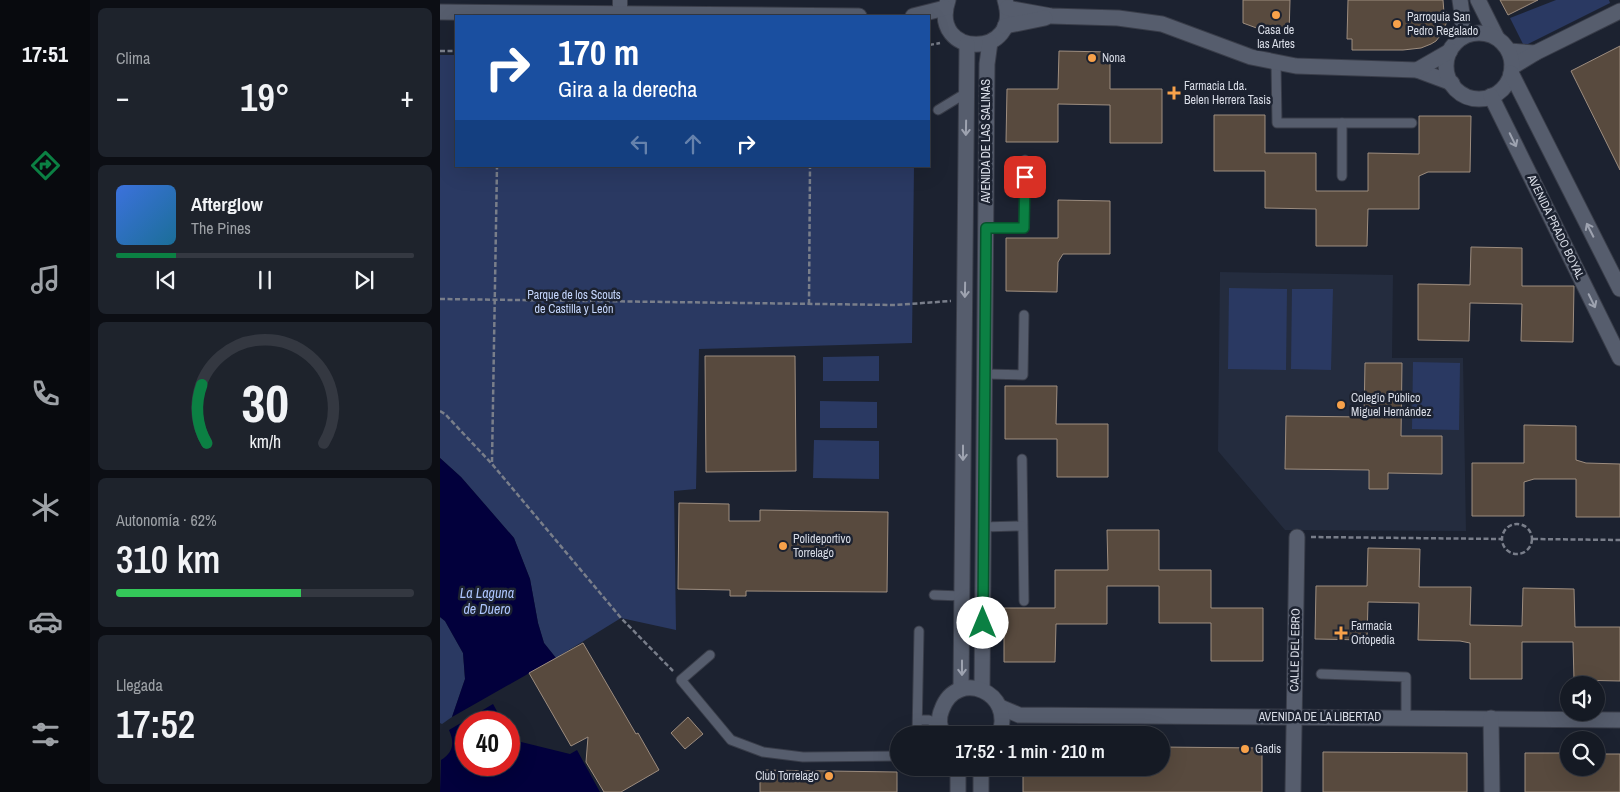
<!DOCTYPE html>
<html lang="es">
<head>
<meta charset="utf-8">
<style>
  body { margin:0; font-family:"Archivo Narrow",sans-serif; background:#1e232c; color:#f1f3f6; height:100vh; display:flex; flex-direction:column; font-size:19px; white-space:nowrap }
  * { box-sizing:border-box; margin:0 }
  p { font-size:16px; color:#9da1a6 }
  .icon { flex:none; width:28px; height:28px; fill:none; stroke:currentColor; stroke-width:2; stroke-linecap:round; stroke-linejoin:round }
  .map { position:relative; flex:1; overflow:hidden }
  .panel { display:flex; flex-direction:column; gap:8px; padding:8px; background:#0c0e14; width:350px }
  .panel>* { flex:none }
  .top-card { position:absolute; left:15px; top:15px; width:475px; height:152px; border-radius:0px; box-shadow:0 5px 20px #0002,0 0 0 1px #343841; background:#1a4fa0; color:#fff; overflow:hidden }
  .buttons { position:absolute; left:1120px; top:676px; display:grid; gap:10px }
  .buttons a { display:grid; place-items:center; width:45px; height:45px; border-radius:50%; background:#151a24; box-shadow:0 5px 20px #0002,0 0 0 1px #343841; font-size:25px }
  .speed { position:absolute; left:15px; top:711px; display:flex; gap:10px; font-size:25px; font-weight:700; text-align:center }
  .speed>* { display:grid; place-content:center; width:65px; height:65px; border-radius:50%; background:#151a24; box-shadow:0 5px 20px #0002,0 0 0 1px #343841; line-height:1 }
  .speed .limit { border:8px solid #d22; background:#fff; color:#111 }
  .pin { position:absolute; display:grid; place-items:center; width:42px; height:42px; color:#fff; margin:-21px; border-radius:10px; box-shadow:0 2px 8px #0006 }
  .me { position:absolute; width:55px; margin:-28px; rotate:0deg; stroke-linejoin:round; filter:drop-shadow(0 0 4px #0008) }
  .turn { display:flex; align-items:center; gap:18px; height:105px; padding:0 20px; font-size:22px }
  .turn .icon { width:65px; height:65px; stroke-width:2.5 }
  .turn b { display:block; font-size:35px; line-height:42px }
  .lanes { display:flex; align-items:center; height:48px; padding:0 20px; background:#0003; justify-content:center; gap:25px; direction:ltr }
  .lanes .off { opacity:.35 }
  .big { font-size:38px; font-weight:600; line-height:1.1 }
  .panel .card { flex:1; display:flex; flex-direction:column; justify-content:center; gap:8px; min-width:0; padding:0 18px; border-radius:8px; background:#1e232c }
  .panel .dial { align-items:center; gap:0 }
  .dial svg { height:130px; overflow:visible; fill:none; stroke:#343841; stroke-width:7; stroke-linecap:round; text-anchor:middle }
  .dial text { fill:#f1f3f6; stroke:none }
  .song { display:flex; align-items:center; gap:15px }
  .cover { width:60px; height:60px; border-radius:8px; background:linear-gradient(135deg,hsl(220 70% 55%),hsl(200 70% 35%)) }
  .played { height:5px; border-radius:2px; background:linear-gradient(90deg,#0b8043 20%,#343841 20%) }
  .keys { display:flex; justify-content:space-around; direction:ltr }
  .heat { display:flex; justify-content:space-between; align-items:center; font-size:28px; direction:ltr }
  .charge { height:8px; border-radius:4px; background:linear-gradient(90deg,#34c759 62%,#343841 0) }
  .trip { position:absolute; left:450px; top:726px; width:280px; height:50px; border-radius:25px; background:#151a24; box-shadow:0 5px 20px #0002,0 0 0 1px #343841; font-weight:600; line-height:50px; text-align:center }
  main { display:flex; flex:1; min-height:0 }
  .tab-bar { display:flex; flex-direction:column; width:90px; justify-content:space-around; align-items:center; background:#080a0e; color:#9da1a6 }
  .tab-bar .icon { width:35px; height:35px }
  .tab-bar .current { color:#0b8043 }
  .tab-bar b { font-size:22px; color:#f1f3f6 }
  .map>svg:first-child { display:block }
  .built { fill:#242c3e }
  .green { fill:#2a3962 }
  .water { fill:#02003c }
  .building { fill:#584a3e; stroke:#9d8d7f }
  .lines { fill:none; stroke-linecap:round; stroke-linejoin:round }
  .service-casing { stroke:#393d49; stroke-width:11 }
  .pedestrian-casing { stroke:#393d49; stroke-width:16 }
  .minor-casing { stroke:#393d49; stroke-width:17 }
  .tertiary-casing { stroke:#393d49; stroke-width:17 }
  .path { stroke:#797e8a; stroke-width:2.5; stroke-dasharray:5 2.5; stroke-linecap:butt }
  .service { stroke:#565d6d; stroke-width:9 }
  .pedestrian { stroke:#565d6d; stroke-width:14 }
  .minor { stroke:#565d6d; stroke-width:15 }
  .tertiary { stroke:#565d6d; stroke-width:15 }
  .oneway { stroke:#9ea3b0 }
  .route-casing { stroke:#07532c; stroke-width:12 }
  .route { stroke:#0b8043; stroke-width:9 }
  .poi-dot { fill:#f7a14a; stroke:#1c2230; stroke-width:2 }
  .labels { text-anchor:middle; stroke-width:5; stroke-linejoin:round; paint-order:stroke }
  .poi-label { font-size:12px; fill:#d8dce6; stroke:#1c2230; text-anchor:start }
  .street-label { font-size:12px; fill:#d8dce6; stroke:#1c2230 }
  .park-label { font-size:12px; fill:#c4d5fb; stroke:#1c2230 }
  .water-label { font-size:14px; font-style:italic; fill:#adc5fd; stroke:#1c2230 }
</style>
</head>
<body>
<main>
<nav class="tab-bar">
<b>17:51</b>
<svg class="icon current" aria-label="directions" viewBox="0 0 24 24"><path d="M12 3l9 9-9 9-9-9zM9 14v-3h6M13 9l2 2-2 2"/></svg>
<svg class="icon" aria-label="music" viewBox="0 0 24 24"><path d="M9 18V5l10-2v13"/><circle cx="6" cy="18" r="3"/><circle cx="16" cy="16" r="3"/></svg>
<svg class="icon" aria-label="phone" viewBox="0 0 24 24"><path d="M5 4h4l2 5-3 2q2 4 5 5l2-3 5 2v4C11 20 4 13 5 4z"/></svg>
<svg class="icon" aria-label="climate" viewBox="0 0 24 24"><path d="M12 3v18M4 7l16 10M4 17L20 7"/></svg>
<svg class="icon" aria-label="car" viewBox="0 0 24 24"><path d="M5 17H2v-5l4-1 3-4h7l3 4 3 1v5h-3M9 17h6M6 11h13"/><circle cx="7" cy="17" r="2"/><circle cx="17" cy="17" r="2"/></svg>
<svg class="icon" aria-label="filters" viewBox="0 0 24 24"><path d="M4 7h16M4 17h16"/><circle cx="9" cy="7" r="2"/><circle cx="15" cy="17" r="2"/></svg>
</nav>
<section class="panel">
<div class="card"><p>Clima</p>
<div class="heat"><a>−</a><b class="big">19°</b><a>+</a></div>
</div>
<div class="card">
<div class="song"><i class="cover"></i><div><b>Afterglow</b><p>The Pines</p></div></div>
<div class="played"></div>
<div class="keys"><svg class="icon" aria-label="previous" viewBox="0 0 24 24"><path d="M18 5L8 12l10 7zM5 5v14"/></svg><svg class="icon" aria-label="pause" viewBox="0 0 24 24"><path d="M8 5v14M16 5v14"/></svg><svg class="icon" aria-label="next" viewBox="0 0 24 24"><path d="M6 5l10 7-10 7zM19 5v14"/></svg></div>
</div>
<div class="card dial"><svg viewBox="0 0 100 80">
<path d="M14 69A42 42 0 1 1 86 69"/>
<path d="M14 69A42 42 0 0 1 11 33" stroke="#0b8043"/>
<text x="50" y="56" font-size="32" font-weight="700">30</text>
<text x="50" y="72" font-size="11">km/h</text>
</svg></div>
<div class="card"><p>Autonomía · 62%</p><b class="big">310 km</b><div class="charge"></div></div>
<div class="card"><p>Llegada</p><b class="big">17:52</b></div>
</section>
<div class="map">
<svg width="1180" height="792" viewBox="0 0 1180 792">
  <rect width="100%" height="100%" fill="#1c2230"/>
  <!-- built -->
  <polygon class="built" points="780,272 953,275 952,358 1023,358 1026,531 845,530 778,451"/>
  <!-- green -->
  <g class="green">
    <polygon points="1116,0 1169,0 1170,3 1084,46 1070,18"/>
    <polygon points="0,55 16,55 16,166 474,166 472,343 259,349 256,489 234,491 236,630 181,618 116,658 104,643 98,623 90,579 74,538 21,477 0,458"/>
    <polygon points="789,288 847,289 846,370 788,369"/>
    <polygon points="852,289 893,289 891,370 851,369"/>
    <polygon points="439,356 439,381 383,381 383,357"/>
    <polygon points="973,362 1020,363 1019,430 972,429"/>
    <polygon points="380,401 437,402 437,428 380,428"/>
    <polygon points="374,440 439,441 439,479 373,478"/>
    <polygon points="0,617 5,621 23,653 25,679 12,717 2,724 0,723"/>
  </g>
  <!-- water -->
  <g class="water">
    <polygon points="0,458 21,477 74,538 90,579 98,623 104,643 116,658 12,717 25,679 23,653 5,621 0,617"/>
    <path d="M53 704 63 722H26V765H69V733L73 740 130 754 137 750 160 792H0L1 760C13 753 15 743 9 730Z"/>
  </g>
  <!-- building -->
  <g class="building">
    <polygon points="803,0 850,0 849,35 822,30 803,23"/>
    <polygon points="908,0 1003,0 1004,13 1007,12 1007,21 1003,32 996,41 991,44 981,48 963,50 912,50 912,39 907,39"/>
    <polygon points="1060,0 1098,0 1068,15"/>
    <polygon points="1180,46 1180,170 1131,71"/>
    <polygon points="619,51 670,52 670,89 722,89 722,143 670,143 670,105 618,104 618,142 566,142 567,89 618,89"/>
    <polygon points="774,115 825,115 825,153 876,153 876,191 928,191 928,153 979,154 979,116 1031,116 1030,172 988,172 979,176 979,209 928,209 927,246 876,246 876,209 825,208 825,171 774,171"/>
    <polygon points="618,200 670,201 670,254 623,254 618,262 617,292 566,291 566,238 618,238"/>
    <polygon points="1031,247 1082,248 1082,286 1134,286 1133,342 1081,341 1082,304 1030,303 1029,341 978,340 978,284 1030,285"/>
    <polygon points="265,356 355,356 356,471 266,472"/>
    <polygon points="925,363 962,363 961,436 1002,436 1002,474 948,473 948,489 929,489 929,470 845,469 846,416 924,417"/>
    <polygon points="565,386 617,386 616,424 668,424 668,477 617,477 617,439 565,439"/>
    <polygon points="1084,425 1136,426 1136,460 1146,463 1180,464 1180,517 1136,517 1136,479 1094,479 1084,482 1084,516 1032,516 1032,463 1084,463"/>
    <polygon points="239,503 289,504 289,521 320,521 320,510 448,512 447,592 306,591 306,596 290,596 290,590 238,589"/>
    <polygon points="667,530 719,530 719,570 771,570 771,608 823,608 823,661 771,661 771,623 719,623 719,586 667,586 667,624 616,624 615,662 564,662 564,608 615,608 615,570 668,570"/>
    <polygon points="928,548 980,549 979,587 1031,587 1030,625 1082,626 1083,588 1134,589 1135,627 1180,627 1180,681 1134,680 1133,642 1082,642 1082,679 1030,679 1030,643 1020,641 978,640 979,603 928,602 927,640 875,639 876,586 927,586"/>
    <polygon points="143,643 196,734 198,733 219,770 181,792 164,792 146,762 148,737 131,746 89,673"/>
    <polygon points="248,717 263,734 245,749 231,733"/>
    <polygon points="721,747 819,748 822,749 822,792 583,792 583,768 721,768"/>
    <polygon points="883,752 1027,753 1027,792 883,792"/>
    <polygon points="1085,753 1129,753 1129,768 1156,768 1156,754 1180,754 1180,792 1085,792"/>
    <polygon points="320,770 457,772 457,792 320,792"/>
  </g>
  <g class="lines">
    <!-- service casing -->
    <g class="service-casing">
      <g id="service">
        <polyline points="836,62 837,123 972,123"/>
        <polyline points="498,110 526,93"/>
        <polyline points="902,176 902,123"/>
        <polyline points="545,228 584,228 585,160"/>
        <polyline points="545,374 583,375 584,315"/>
        <polyline points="582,459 584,601"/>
        <polyline points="543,527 582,526"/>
        <polyline points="494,595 522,596"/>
        <polyline points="270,655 241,680 291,740 323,752 363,757 459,756"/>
        <polyline points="881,674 966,677 966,718"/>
        <polyline points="478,720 489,720 500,725"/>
        <polyline points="477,735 479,631"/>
      </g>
    </g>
    <!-- pedestrian casing -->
    <g class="pedestrian-casing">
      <polyline id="pedestrian" points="180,15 180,0"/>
    </g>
    <!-- minor casing -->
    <g class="minor-casing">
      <g id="minor">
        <polyline points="1069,51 1095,53"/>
        <polyline points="1072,67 1095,53 1180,11"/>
        <polyline points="560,707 579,715 1180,720"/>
        <polyline points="1051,718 1052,792"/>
        <polyline points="853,792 857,537"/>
      </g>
    </g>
    <!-- tertiary casing -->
    <g class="tertiary-casing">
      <g id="tertiary">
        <path d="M508 0C488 59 584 59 565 0"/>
        <polyline points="1020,0 1023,20 1021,38"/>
        <polyline points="1038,0 1057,38"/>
        <polyline points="567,8 611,16 678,18 722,24 811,57 856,66 977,70 1012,83"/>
        <polyline points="0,12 419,16"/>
        <polyline points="473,16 505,8"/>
        <polyline points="565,26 605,18"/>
        <circle cx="1039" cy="66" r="33"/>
        <polyline points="977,70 1010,51"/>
        <polyline points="1071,73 1180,289"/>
        <polyline points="1051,96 1180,358"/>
        <polyline points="521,689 527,44"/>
        <polyline points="542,689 547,64 550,42"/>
        <path d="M504 735C499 727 498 718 502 709 517 668 576 692 559 735"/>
        <polyline points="518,768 518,792"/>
        <polyline points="541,768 541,792"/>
      </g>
    </g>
    <!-- path -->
    <g class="path">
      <polyline points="489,45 500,43"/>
      <polyline points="0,51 16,51"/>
      <polyline points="0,299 455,305 511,301"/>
      <polyline points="369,304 370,166"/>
      <polyline points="0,411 5,414 52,464 181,618 233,671"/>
      <polyline points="52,462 57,166"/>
      <circle cx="1077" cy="539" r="15"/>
      <polyline points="871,537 1062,539"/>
      <polyline points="1093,539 1180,540"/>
    </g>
    <!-- service -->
    <use href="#service" class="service"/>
    <!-- pedestrian -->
    <use href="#pedestrian" class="pedestrian"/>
    <!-- minor -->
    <use href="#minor" class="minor"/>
    <!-- tertiary -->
    <use href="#tertiary" class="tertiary"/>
  </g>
  <!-- one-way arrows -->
  <defs><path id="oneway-shaft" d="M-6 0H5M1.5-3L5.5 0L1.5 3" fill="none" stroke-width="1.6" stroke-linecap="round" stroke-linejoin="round" transform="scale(1.25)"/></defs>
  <g class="oneway">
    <use href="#oneway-shaft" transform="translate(526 128) rotate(91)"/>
    <use href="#oneway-shaft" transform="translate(1073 140) rotate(64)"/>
    <use href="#oneway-shaft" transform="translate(1150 230) rotate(-117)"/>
    <use href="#oneway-shaft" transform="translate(525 290) rotate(91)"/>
    <use href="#oneway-shaft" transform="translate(1152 301) rotate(64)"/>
    <use href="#oneway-shaft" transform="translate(523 453) rotate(90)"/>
    <use href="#oneway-shaft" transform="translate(522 668) rotate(90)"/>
  </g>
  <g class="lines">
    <!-- route casing -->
    <g class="route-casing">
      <polyline id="route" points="543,623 546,228 584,228 585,177"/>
    </g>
    <!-- route -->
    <use href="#route" class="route"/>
  </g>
  <!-- markers -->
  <g class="poi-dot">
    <circle cx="836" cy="15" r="5"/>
    <circle cx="957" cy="24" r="5"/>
    <circle cx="652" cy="58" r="5"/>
    <path d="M731.5 85.5h5v5h5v5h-5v5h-5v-5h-5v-5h5z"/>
    <circle cx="901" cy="405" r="5"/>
    <circle cx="343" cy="546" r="5"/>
    <path d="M898.5 625.5h5v5h5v5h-5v5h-5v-5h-5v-5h5z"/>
    <circle cx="805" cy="749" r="5"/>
    <circle cx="389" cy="776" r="5"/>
  </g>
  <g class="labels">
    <!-- poi labels -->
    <g class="poi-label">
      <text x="967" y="21">Parroquia San<tspan x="967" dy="14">Pedro Regalado</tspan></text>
      <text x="836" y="34" text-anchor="middle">Casa de<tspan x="836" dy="14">las Artes</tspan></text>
      <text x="662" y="62">Nona</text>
      <text x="744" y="90">Farmacia Lda.<tspan x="744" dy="14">Belen Herrera Tasis</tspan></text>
      <text x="911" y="402">Colegio Público<tspan x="911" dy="14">Miguel Hernández</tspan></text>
      <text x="353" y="543">Polideportivo<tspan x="353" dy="14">Torrelago</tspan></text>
      <text x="911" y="630">Farmacia<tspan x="911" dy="14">Ortopedia</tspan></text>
      <text x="815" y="753">Gadis</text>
      <text x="379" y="780" text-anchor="end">Club Torrelago</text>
    </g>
    <!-- street labels -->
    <g class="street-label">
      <text transform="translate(546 141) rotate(-90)" y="4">AVENIDA DE LAS SALINAS</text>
      <text transform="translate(1116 227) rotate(64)" y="4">AVENIDA PRADO BOYAL</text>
      <text transform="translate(855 650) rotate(-89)" y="4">CALLE DEL EBRO</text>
      <text x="880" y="721">AVENIDA DE LA LIBERTAD</text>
    </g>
    <!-- park labels -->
    <g class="park-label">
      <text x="134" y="299">Parque de los Scouts<tspan x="134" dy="14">de Castilla y León</tspan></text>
    </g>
    <!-- water labels -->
    <g class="water-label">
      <text x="47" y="598">La Laguna<tspan x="47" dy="16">de Duero</tspan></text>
    </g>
  </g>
</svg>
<div class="buttons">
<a><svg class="icon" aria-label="sound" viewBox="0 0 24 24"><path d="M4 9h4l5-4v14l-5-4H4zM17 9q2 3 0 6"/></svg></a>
<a><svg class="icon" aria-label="search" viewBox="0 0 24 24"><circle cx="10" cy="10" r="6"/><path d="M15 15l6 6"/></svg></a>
</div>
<div class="speed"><div class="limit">40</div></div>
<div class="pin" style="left:585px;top:177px;background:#d93025"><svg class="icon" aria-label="arrive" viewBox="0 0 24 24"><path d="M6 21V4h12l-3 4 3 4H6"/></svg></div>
<svg class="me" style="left:543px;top:623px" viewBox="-20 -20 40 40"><circle r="19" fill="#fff"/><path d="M0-13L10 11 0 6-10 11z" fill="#0b8043"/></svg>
<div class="trip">17:52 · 1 min · 210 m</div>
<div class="top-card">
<div class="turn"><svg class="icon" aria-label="right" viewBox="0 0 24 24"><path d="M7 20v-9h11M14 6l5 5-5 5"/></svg><div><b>170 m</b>Gira a la derecha</div></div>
<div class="lanes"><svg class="icon off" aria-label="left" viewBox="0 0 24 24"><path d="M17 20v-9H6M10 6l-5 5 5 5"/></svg><svg class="icon off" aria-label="ahead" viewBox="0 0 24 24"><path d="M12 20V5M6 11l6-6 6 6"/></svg><svg class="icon" aria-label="right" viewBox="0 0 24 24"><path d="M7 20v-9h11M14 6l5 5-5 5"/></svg></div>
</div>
</div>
</main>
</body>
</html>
